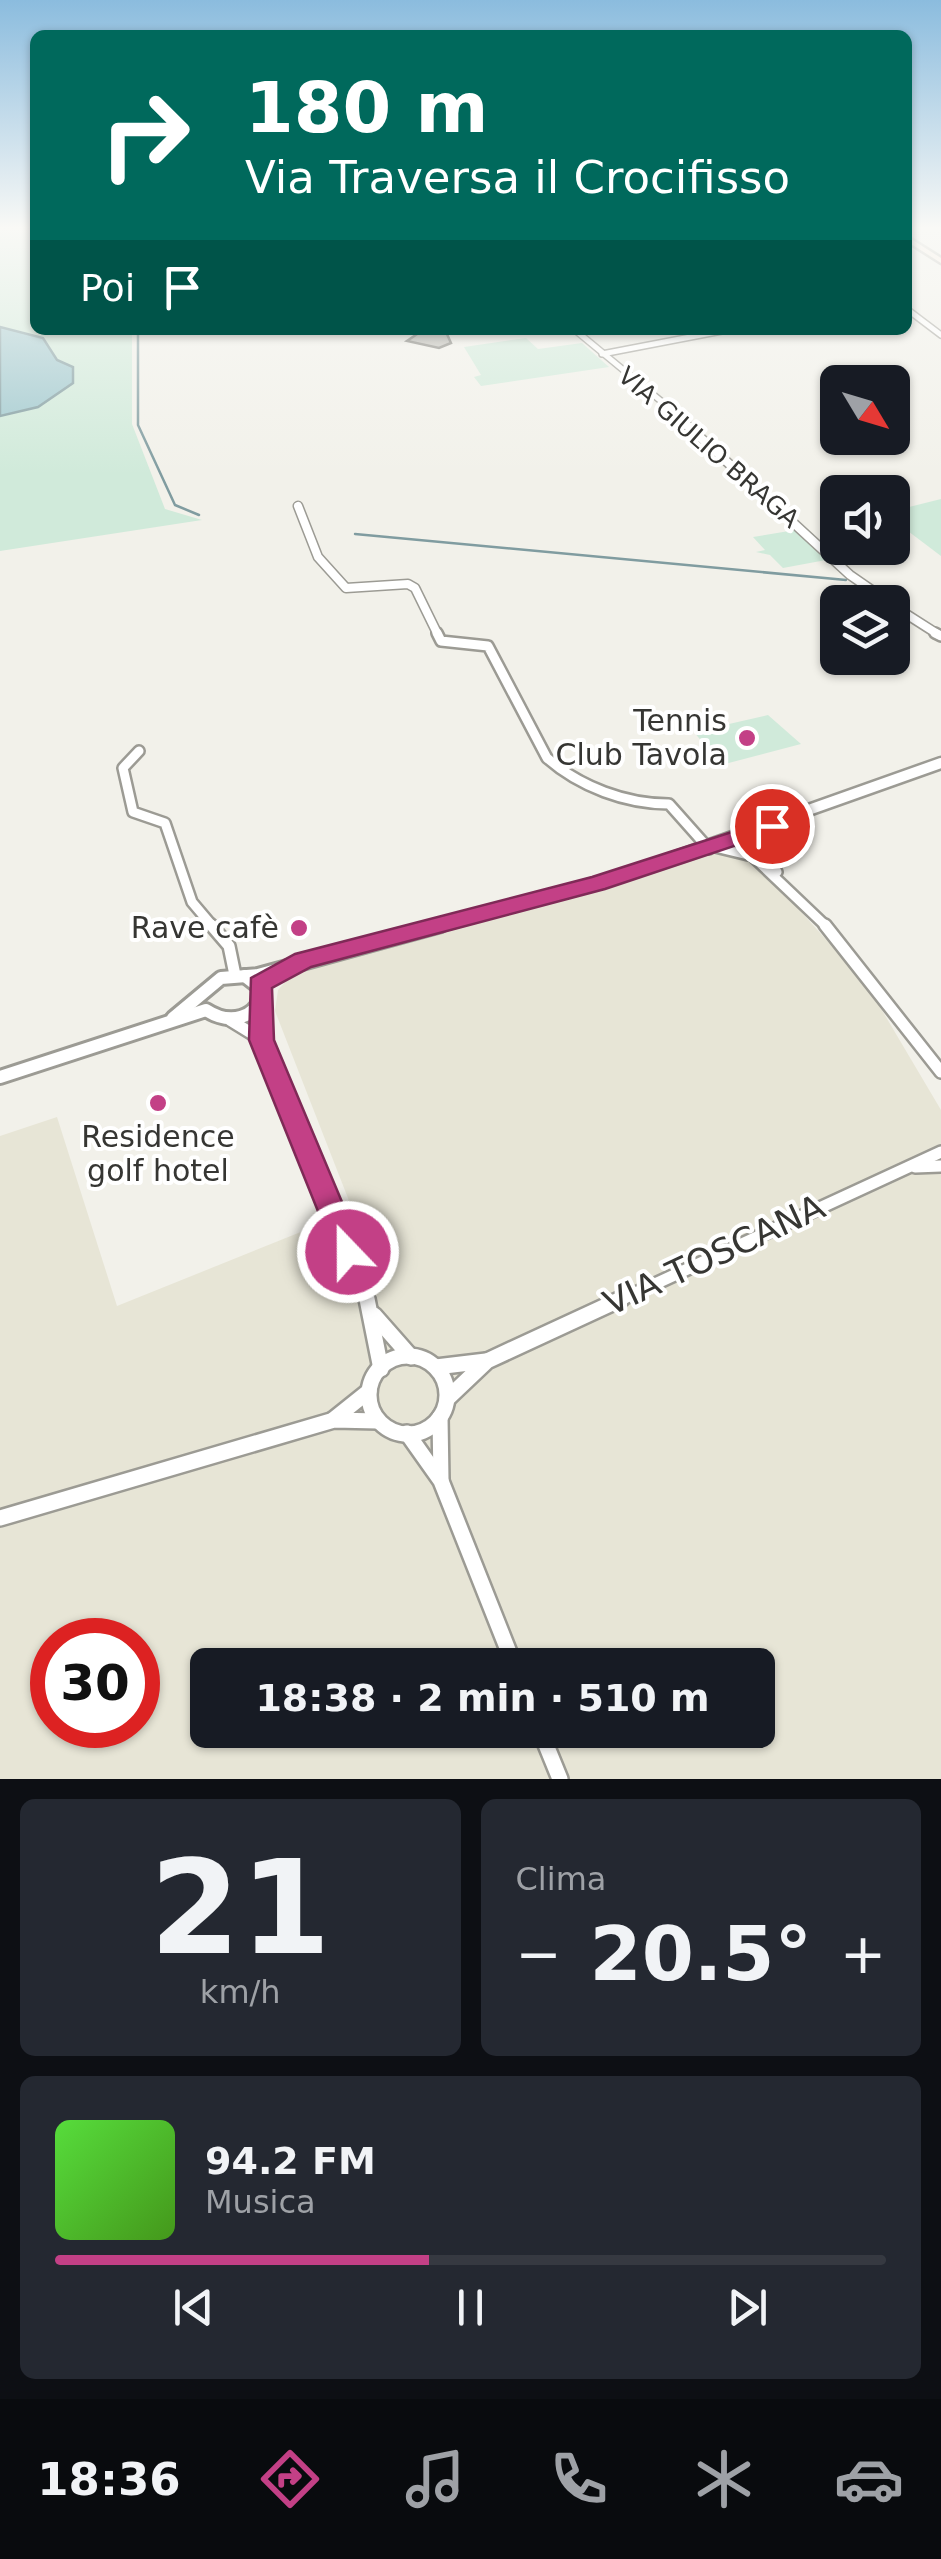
<!DOCTYPE html>
<html lang="it">
<head>
<meta charset="utf-8">
<style>
  body { margin:0; font-family:"DejaVu Sans",sans-serif; background:#242831; color:#f1f3f6; height:100vh; display:flex; flex-direction:column; font-size:38px; white-space:nowrap }
  * { box-sizing:border-box; margin:0 }
  p { font-size:32px; color:#9ea1a6 }
  .icon { flex:none; width:55px; height:55px; fill:none; stroke:currentColor; stroke-width:2; stroke-linecap:round; stroke-linejoin:round }
  .map { position:relative; height:1779px; overflow:hidden }
  .sheet { display:flex; flex-direction:column; gap:20px; padding:20px; background:#0d0f14; flex:1 }
  .sheet>* { flex:none }
  .top-card { position:absolute; left:30px; top:30px; width:882px; height:305px; border-radius:15px; box-shadow:0 2px 8px #0004; background:#00695c; color:#fff; overflow:hidden }
  .needle { width:65px; rotate:128deg }
  .fabs { position:absolute; left:820px; top:365px; display:grid; gap:20px }
  .fabs a { display:grid; place-items:center; width:90px; height:90px; border-radius:15px; background:#171b24; box-shadow:0 2px 8px #0004; font-size:50px }
  .speed { position:absolute; left:30px; top:1618px; display:flex; gap:20px; font-size:50px; font-weight:700; text-align:center }
  .speed>* { display:grid; place-content:center; width:130px; height:130px; border-radius:50%; background:#171b24; box-shadow:0 2px 8px #0004; line-height:1 }
  .speed .limit { border:15px solid #d22; background:#fff; color:#111 }
  .pin { position:absolute; display:grid; place-items:center; width:85px; height:85px; color:#fff; margin:-42px; border:5px solid #fff; border-radius:50%; box-shadow:0 2px 10px #0007 }
  .me { position:absolute; width:110px; margin:-55px; rotate:338deg; stroke-linejoin:round; filter:drop-shadow(0 0 8px #0008) }
  .turn { display:flex; align-items:center; gap:35px; height:210px; padding:0 50px; font-size:45px }
  .turn .icon { width:130px; height:130px; stroke-width:2.5 }
  .turn b { display:block; font-size:70px; line-height:85px }
  .then { display:flex; align-items:center; height:95px; padding:0 50px; background:#0003; gap:20px; font-size:38px }
  .big { font-size:75px; font-weight:600; line-height:1.1 }
  .sheet .tile { flex:1; display:flex; flex-direction:column; justify-content:center; gap:15px; min-width:0; padding:0 35px; border-radius:15px; background:#242831 }
  .sheet .dial { align-items:center; gap:0 }
  .dial b { font-size:130px; line-height:1 }
  .song { display:flex; align-items:center; gap:30px }
  .cover { width:120px; height:120px; border-radius:15px; background:linear-gradient(135deg,hsl(110 70% 55%),hsl(100 70% 35%)) }
  .played { height:10px; border-radius:5px; background:linear-gradient(90deg,#c34086 45%,#363941 45%) }
  .keys { display:flex; justify-content:space-around; direction:ltr }
  .heat { display:flex; justify-content:space-between; align-items:center; font-size:55px; direction:ltr }
  .sheet .tiles { flex:1; display:grid; gap:20px; grid-template-columns:1fr 1fr }
  .tile:last-child { grid-column:span 2 }
  .trip { position:absolute; left:190px; top:1648px; width:585px; height:100px; border-radius:15px; background:#171b24; box-shadow:0 2px 8px #0004; font-weight:600; line-height:100px; text-align:center }
  .tab-bar { display:flex; height:160px; justify-content:space-around; align-items:center; background:#090b0e; color:#9ea1a6 }
  .tab-bar .icon { width:70px; height:70px }
  .tab-bar .current { color:#c34086 }
  .tab-bar b { font-size:45px; color:#f1f3f6 }
  .map>svg:first-child { display:block }
  .built { fill:#e7e5d6; fill-rule:evenodd }
  .green { fill:#d0eada }
  .water { fill:#9fc8ce; stroke:#809ca0; stroke-width:2.5 }
  .lines { fill:none; stroke-linecap:round; stroke-linejoin:round }
  .stream { stroke:#809ca0; stroke-width:2.5 }
  .building { fill:#bbbab3; stroke:#797872; stroke-width:2.5 }
  .minor-far4-casing { stroke:#9c9b94; stroke-width:8 }
  .minor-far3-casing { stroke:#9c9b94; stroke-width:11 }
  .minor-far2-casing { stroke:#9c9b94; stroke-width:14 }
  .minor-far1-casing { stroke:#9c9b94; stroke-width:16 }
  .minor-casing { stroke:#9c9b94; stroke-width:20 }
  .tertiary-far1-casing { stroke:#9c9b94; stroke-width:15 }
  .tertiary-casing { stroke:#9c9b94; stroke-width:18 }
  .secondary-casing { stroke:#9c9b94; stroke-width:5 }
  .minor-far4 { stroke:#fff; stroke-width:5 }
  .minor-far3 { stroke:#fff; stroke-width:8 }
  .minor-far2 { stroke:#fff; stroke-width:9 }
  .minor-far1 { stroke:#fff; stroke-width:11 }
  .minor { stroke:#fff; stroke-width:15 }
  .tertiary-far1 { stroke:#fff; stroke-width:10 }
  .tertiary { stroke:#fff; stroke-width:12 }
  .secondary { fill:#fdeadb; fill-rule:evenodd }
  .route { fill:#c34086; stroke:#7f2a57; stroke-width:2.5 }
  .poi-dot { fill:#c34086; stroke:#fff; stroke-width:4 }
  .labels { text-anchor:middle; stroke-width:8; stroke-linejoin:round; paint-order:stroke }
  .far-street-label { font-size:25px; fill:#363633; stroke:#fff }
  .poi-label { font-size:30px; fill:#363633; stroke:#fff; text-anchor:end }
  .near-street-label { font-size:35px; fill:#363633; stroke:#fff }
</style>
</head>
<body>
<div class="map">
<svg width="941" height="1779" viewBox="0 0 941 1779">
  <rect width="100%" height="100%" fill="#f2f1ea"/>
  <!-- built -->
  <path class="built" d="M720 851 757 863 867 985 941 1110V1779H0V1136L57 1117 117 1306 353 1211 275 1011 278 990 295 971ZM52 1640H138V1725H52ZM208 1665H758V1730H208Z"/>
  <!-- green -->
  <g class="green">
    <polygon points="0,226 35,226 35,330 132,330 132,424 165,509 202,520 0,551"/>
    <polygon points="526,338 538,349 582,343 609,367 481,386 474,377 481,375 464,347"/>
    <polygon points="941,499 941,556 892,519 893,511"/>
    <polygon points="795,530 826,560 783,568 770,555 756,552 765,550 753,537"/>
    <polygon points="768,715 801,744 721,765 694,732"/>
  </g>
  <!-- water -->
  <polygon class="water" points="0,327 43,338 57,360 73,367 73,383 38,407 0,416"/>
  <g class="lines">
    <!-- stream -->
    <g class="stream">
      <polyline points="138,330 138,425 175,505 199,515"/>
      <polyline points="355,534 846,580"/>
    </g>
  </g>
  <!-- building -->
  <polygon class="building" points="423,330 446,332 451,343 439,348 407,341"/>
  <g class="lines">
    <!-- minor-far4 casing -->
    <g class="minor-far4-casing">
      <g id="minor-far4">
        <polyline points="908,310 941,335"/>
        <polyline points="575,330 667,406"/>
        <polyline points="602,354 727,330"/>
      </g>
    </g>
    <!-- minor-far3 casing -->
    <g class="minor-far3-casing">
      <g id="minor-far3">
        <polyline points="664,404 850,575 889,602"/>
        <polyline points="298,506 318,557 346,588 408,584 415,588 438,635"/>
        <polyline points="892,605 939,635"/>
      </g>
    </g>
    <!-- minor-far2 casing -->
    <g class="minor-far2-casing">
      <g id="minor-far2">
        <path d="M437 633 441 641 488 646 547 758C580 787 626 804 669 804L709 849"/>
        <polyline points="935,633 941,636"/>
        <polyline points="139,751 123,768 133,812 165,823 192,902 214,928"/>
        <polyline points="744,835 747,851 828,928"/>
        <polyline points="744,835 765,850 777,872"/>
        <polyline points="715,847 748,855"/>
      </g>
    </g>
    <!-- minor-far1 casing -->
    <g class="minor-far1-casing">
      <g id="minor-far1">
        <polyline points="211,925 229,946 235,975"/>
        <polyline points="825,925 941,1072"/>
        <polyline points="259,1006 261,1039 368,1302"/>
        <polyline points="230,1020 261,1039"/>
        <polyline points="915,1167 941,1166"/>
        <polyline points="616,1302 941,1152"/>
      </g>
    </g>
    <!-- minor casing -->
    <g class="minor-casing">
      <g id="minor">
        <polyline points="367,1299 381,1369"/>
        <polyline points="374,1315 411,1357"/>
        <circle cx="408" cy="1395" r="39"/>
        <polyline points="436,1367 486,1361"/>
        <polyline points="448,1398 487,1361 621,1299"/>
        <polyline points="440,1417 441,1480"/>
        <polyline points="334,1419 369,1391"/>
        <polyline points="407,1433 441,1481 514,1665"/>
        <polyline points="0,1518 334,1420 378,1421"/>
        <polyline points="540,1730 560,1779"/>
      </g>
    </g>
    <!-- tertiary-far1 casing -->
    <g class="tertiary-far1-casing">
      <polyline id="tertiary-far1" points="432,928 625,875 941,763"/>
    </g>
    <!-- tertiary casing -->
    <g class="tertiary-casing">
      <g id="tertiary">
        <polyline points="173,1018 221,978 258,975 441,925"/>
        <path d="M0 1077 206 1010C229 1025 258 1020 263 990L245 976"/>
      </g>
    </g>
    <!-- secondary casing -->
    <g class="secondary-casing">
      <polygon id="secondary" points="908,237 941,258 941,263 908,242"/>
    </g>
    <!-- minor-far4 -->
    <use href="#minor-far4" class="minor-far4"/>
    <!-- minor-far3 -->
    <use href="#minor-far3" class="minor-far3"/>
    <!-- minor-far2 -->
    <use href="#minor-far2" class="minor-far2"/>
    <!-- minor-far1 -->
    <use href="#minor-far1" class="minor-far1"/>
    <!-- minor -->
    <use href="#minor" class="minor"/>
    <!-- tertiary-far1 -->
    <use href="#tertiary-far1" class="tertiary-far1"/>
    <!-- tertiary -->
    <use href="#tertiary" class="tertiary"/>
    <!-- secondary -->
    <use href="#secondary" class="secondary"/>
  </g>
  <!-- sky -->
  <linearGradient id="sky" x2="0" y2="1"><stop stop-color="#8bbcde"/><stop offset="0.48" stop-color="#f9f9f6"/><stop offset="1" stop-color="#f9f9f6" stop-opacity="0"/></linearGradient>
  <rect width="941" height="475" fill="url(#sky)"/>
  <!-- route -->
  <polygon class="route" points="772,819 782,826 779,831 605,889 311,967 272,988 274,1040 363,1252 359,1261 348,1264 338,1261 249,1040 251,978 295,954 592,877"/>
  <!-- markers -->
  <g class="poi-dot">
    <circle cx="747" cy="738" r="10"/>
    <circle cx="299" cy="928" r="10"/>
    <circle cx="158" cy="1103" r="10"/>
  </g>
  <g class="labels">
    <!-- far-street labels -->
    <g class="far-street-label">
      <text transform="translate(709 447) rotate(41)" y="9">VIA GIULIO BRAGA</text>
    </g>
    <!-- poi labels -->
    <g class="poi-label">
      <text x="727" y="731">Tennis<tspan x="727" dy="34">Club Tavola</tspan></text>
      <text x="279" y="938">Rave cafè</text>
      <text x="158" y="1147" text-anchor="middle">Residence<tspan x="158" dy="34">golf hotel</tspan></text>
    </g>
    <!-- near-street labels -->
    <g class="near-street-label">
      <text transform="translate(714 1255) rotate(-25)" y="12">VIA TOSCANA</text>
    </g>
  </g>
</svg>
<div class="fabs">
<a><svg class="needle" viewBox="-14 -14 28 28"><path d="M0-13l5 13h-10z" fill="#e53935"/><path d="M0 13l5-13h-10z" fill="#9ea1a6"/></svg></a>
<a><svg class="icon" aria-label="sound" viewBox="0 0 24 24"><path d="M4 9h4l5-4v14l-5-4H4zM17 9q2 3 0 6"/></svg></a>
<a><svg class="icon" aria-label="layers" viewBox="0 0 24 24"><path d="M12 4l9 5-9 5-9-5zM3 14l9 5 9-5"/></svg></a>
</div>
<div class="speed"><div class="limit">30</div></div>
<div class="pin" style="left:772px;top:826px;background:#d93025"><svg class="icon" aria-label="arrive" viewBox="0 0 24 24"><path d="M6 21V4h12l-3 4 3 4H6"/></svg></div>
<svg class="me" style="left:348px;top:1252px" viewBox="-20 -20 40 40"><circle r="17" fill="#c34086" stroke="#fff" stroke-width="3"/><path d="M0-11L8 9 0 5-8 9z" fill="#fff"/></svg>
<div class="trip">18:38 · 2 min · 510 m</div>
<div class="top-card">
<div class="turn"><svg class="icon" aria-label="right" viewBox="0 0 24 24"><path d="M7 20v-9h11M14 6l5 5-5 5"/></svg><div><b>180 m</b>Via Traversa il Crocifisso</div></div>
<div class="then">Poi<svg class="icon" aria-label="arrive" viewBox="0 0 24 24"><path d="M6 21V4h12l-3 4 3 4H6"/></svg></div>
</div>
</div>
<section class="sheet">
<div class="tiles">
<div class="tile dial"><b>21</b><p>km/h</p></div>
<div class="tile"><p>Clima</p>
<div class="heat"><a>−</a><b class="big">20.5°</b><a>+</a></div>
</div>
<div class="tile">
<div class="song"><i class="cover"></i><div><b>94.2 FM</b><p>Musica</p></div></div>
<div class="played"></div>
<div class="keys"><svg class="icon" aria-label="previous" viewBox="0 0 24 24"><path d="M18 5L8 12l10 7zM5 5v14"/></svg><svg class="icon" aria-label="pause" viewBox="0 0 24 24"><path d="M8 5v14M16 5v14"/></svg><svg class="icon" aria-label="next" viewBox="0 0 24 24"><path d="M6 5l10 7-10 7zM19 5v14"/></svg></div>
</div>
</div>
</section>
<nav class="tab-bar">
<b>18:36</b>
<svg class="icon current" aria-label="directions" viewBox="0 0 24 24"><path d="M12 3l9 9-9 9-9-9zM9 14v-3h6M13 9l2 2-2 2"/></svg>
<svg class="icon" aria-label="music" viewBox="0 0 24 24"><path d="M9 18V5l10-2v13"/><circle cx="6" cy="18" r="3"/><circle cx="16" cy="16" r="3"/></svg>
<svg class="icon" aria-label="phone" viewBox="0 0 24 24"><path d="M5 4h4l2 5-3 2q2 4 5 5l2-3 5 2v4C11 20 4 13 5 4z"/></svg>
<svg class="icon" aria-label="climate" viewBox="0 0 24 24"><path d="M12 3v18M4 7l16 10M4 17L20 7"/></svg>
<svg class="icon" aria-label="car" viewBox="0 0 24 24"><path d="M5 17H2v-5l4-1 3-4h7l3 4 3 1v5h-3M9 17h6M6 11h13"/><circle cx="7" cy="17" r="2"/><circle cx="17" cy="17" r="2"/></svg>
</nav>
</body>
</html>
